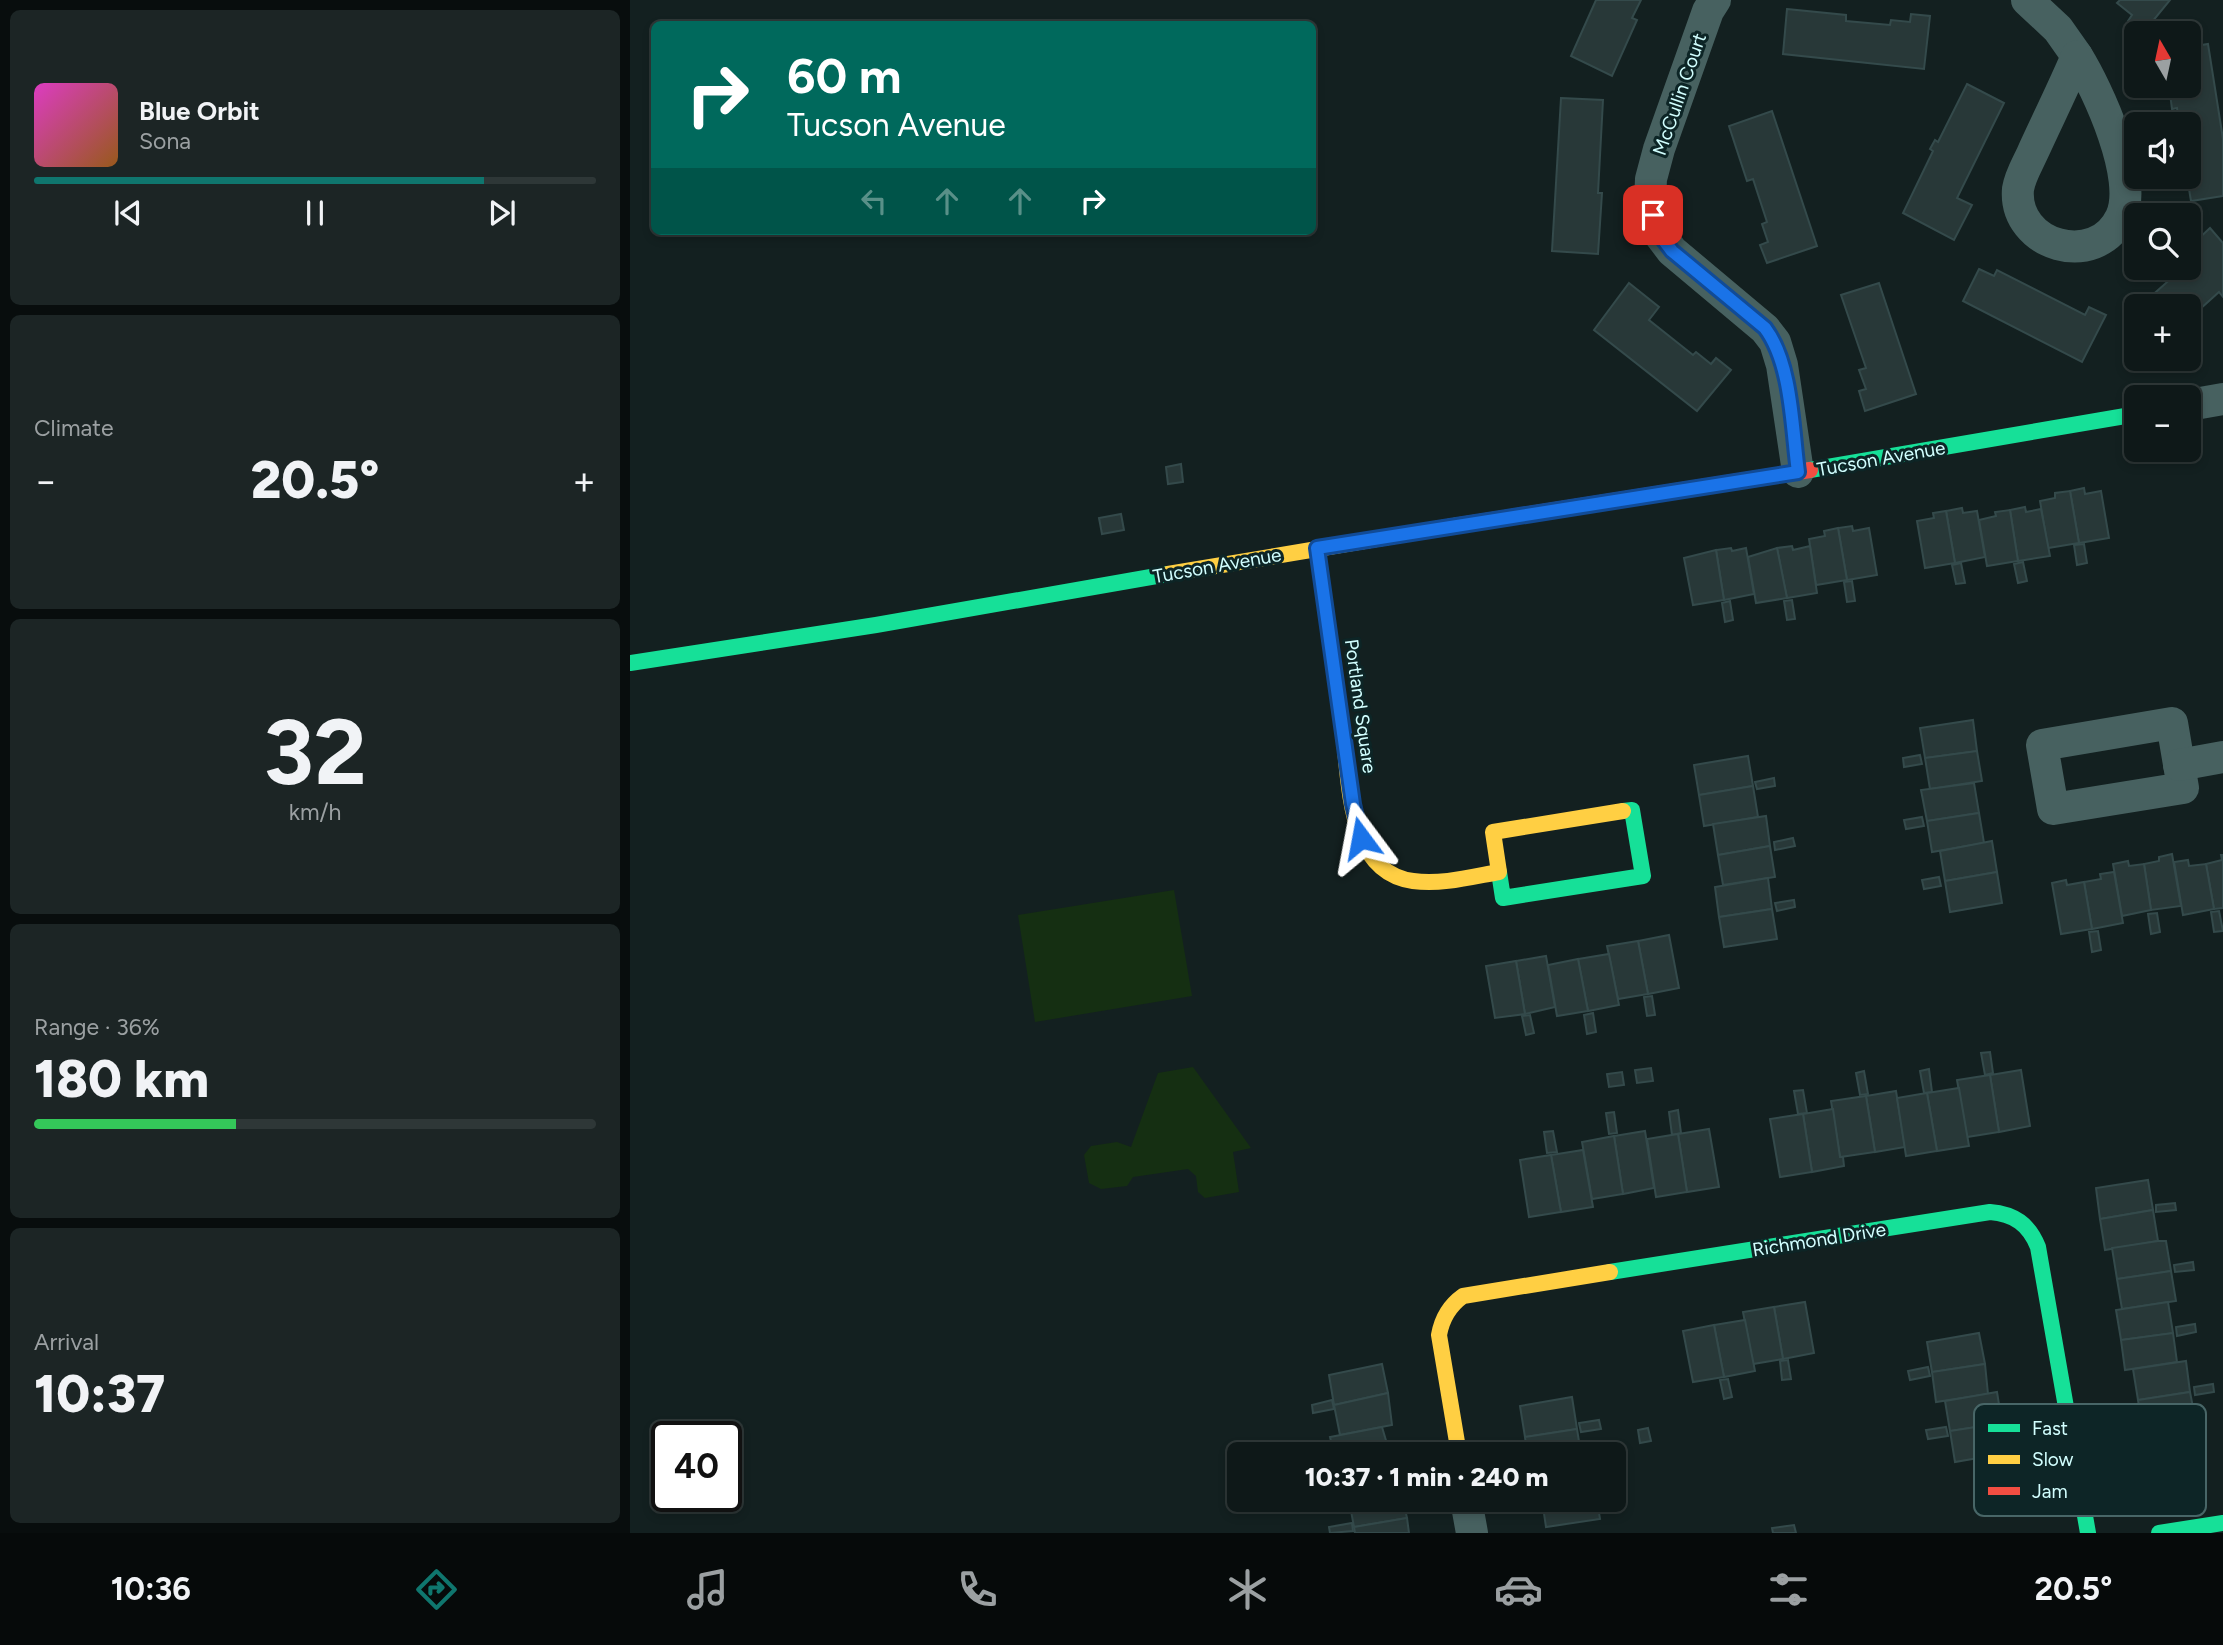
<!DOCTYPE html>
<html lang="en">
<head>
<meta charset="utf-8">
<style>
  body { margin:0; font-family:Figtree,sans-serif; background:#1c2525; color:#f1f3f6; height:100vh; display:flex; flex-direction:column; font-size:26px; white-space:nowrap }
  * { box-sizing:border-box; margin:0 }
  p { font-size:23px; color:#9ba0a2 }
  .icon { flex:none; width:38px; height:38px; fill:none; stroke:currentColor; stroke-width:2; stroke-linecap:round; stroke-linejoin:round }
  .map { position:relative; flex:1; overflow:hidden }
  .side { display:flex; flex-direction:column; gap:10px; padding:10px; background:#080d0d; width:630px }
  .side>* { flex:none }
  .banner { position:absolute; left:21px; top:21px; width:665px; height:214px; border-radius:10px; box-shadow:0 4px 10px #0003,0 0 0 2px #2e3737; background:#00695c; color:#fff; overflow:hidden }
  .needle { width:46px; rotate:351deg }
  .tools { position:absolute; left:1494px; top:21px; display:grid; gap:14px }
  .tools a { display:grid; place-items:center; width:77px; height:77px; border-radius:10px; background:#0e1818; box-shadow:0 4px 10px #0003,0 0 0 2px #2e3737; font-size:35px }
  .speed { position:absolute; left:21px; top:1421px; display:flex; gap:14px; font-size:35px; font-weight:700; text-align:center }
  .speed>* { display:grid; place-content:center; width:91px; height:91px; border-radius:50%; background:#0e1818; box-shadow:0 4px 10px #0003,0 0 0 2px #2e3737; line-height:1 }
  .speed .limit { border:4px solid #111; border-radius:10px; background:#fff; color:#111 }
  .pin { position:absolute; display:grid; place-items:center; width:60px; height:60px; color:#fff; margin:-30px; border-radius:14px; box-shadow:0 4px 10px #0006 }
  .me { position:absolute; width:77px; margin:-38px; rotate:347deg; stroke-linejoin:round; filter:drop-shadow(0 0 5px #0008) }
  .turn { display:flex; align-items:center; gap:24px; height:147px; padding:0 21px; font-size:32px }
  .turn .icon { width:91px; height:91px; stroke-width:2.5 }
  .turn b { display:block; font-size:49px; line-height:60px }
  .lanes { display:flex; align-items:center; height:66px; padding:0 21px; background:#0003; justify-content:center; gap:35px; direction:ltr }
  .lanes .off { opacity:.35 }
  .big { font-size:52px; font-weight:800; line-height:1.1 }
  .side .widget { flex:1; display:flex; flex-direction:column; justify-content:center; gap:10px; min-width:0; padding:0 24px; border-radius:10px; background:#1c2525 }
  .side .dial { align-items:center; gap:0 }
  .dial b { font-size:91px; line-height:1 }
  .song { display:flex; align-items:center; gap:21px }
  .cover { width:84px; height:84px; border-radius:10px; background:linear-gradient(135deg,hsl(310 70% 55%),hsl(30 70% 35%)) }
  .played { height:7px; border-radius:4px; background:linear-gradient(90deg,#0f766e 80%,#2e3737 80%) }
  .keys { display:flex; justify-content:space-around; direction:ltr }
  .heat { display:flex; justify-content:space-between; align-items:center; font-size:38px; direction:ltr }
  .charge { height:10px; border-radius:5px; background:linear-gradient(90deg,#34c759 36%,#2e3737 0) }
  .trip { position:absolute; left:597px; top:1442px; width:399px; height:70px; border-radius:10px; background:#0e1818; box-shadow:0 4px 10px #0003,0 0 0 2px #2e3737; font-weight:800; line-height:70px; text-align:center }
  .menu { display:flex; height:112px; justify-content:space-around; align-items:center; background:#060a0a; color:#9ba0a2 }
  .menu .icon { width:49px; height:49px }
  .menu .on { color:#0f766e }
  .menu b { font-size:32px; color:#f1f3f6 }
  main { display:flex; flex:1; min-height:0 }
  .map>svg:first-child { display:block }
  .green { fill:#152f12 }
  .building { fill:#283838; stroke:#344a4b; stroke-width:2 }
  .lines { fill:none; stroke-linecap:round; stroke-linejoin:round }
  .street { stroke:#476160; stroke-width:32 }
  .fast { stroke:#16e098; stroke-width:16 }
  .slow { stroke:#ffcf43; stroke-width:16 }
  .jam { stroke:#f24e42; stroke-width:16 }
  .route-casing { stroke:#114b97; stroke-width:18 }
  .route { stroke:#1a73e8; stroke-width:12 }
  .labels { text-anchor:middle; stroke-width:6; stroke-linejoin:round; paint-order:stroke }
  .street-label { font-size:19px; fill:#d2ffff; stroke:#0d2526 }
  .key { fill:#0d2526; stroke:#486667; stroke-width:2 }
  .key-label { font-size:19px; fill:#d2ffff }
</style>
</head>
<body>
<main>
<section class="side">
<div class="widget">
<div class="song"><i class="cover"></i><div><b>Blue Orbit</b><p>Sona</p></div></div>
<div class="played"></div>
<div class="keys"><svg class="icon" aria-label="previous" viewBox="0 0 24 24"><path d="M18 5L8 12l10 7zM5 5v14"/></svg><svg class="icon" aria-label="pause" viewBox="0 0 24 24"><path d="M8 5v14M16 5v14"/></svg><svg class="icon" aria-label="next" viewBox="0 0 24 24"><path d="M6 5l10 7-10 7zM19 5v14"/></svg></div>
</div>
<div class="widget"><p>Climate</p>
<div class="heat"><a>−</a><b class="big">20.5°</b><a>+</a></div>
</div>
<div class="widget dial"><b>32</b><p>km/h</p></div>
<div class="widget"><p>Range · 36%</p><b class="big">180 km</b><div class="charge"></div></div>
<div class="widget"><p>Arrival</p><b class="big">10:37</b></div>
</section>
<div class="map">
<svg width="1593" height="1533" viewBox="0 0 1593 1533">
  <rect width="100%" height="100%" fill="#132020"/>
  <!-- green -->
  <g class="green">
    <polygon points="544,890 562,996 405,1022 388,915"/>
    <polygon points="563,1067 621,1148 603,1152 609,1192 575,1198 568,1192 566,1176 558,1169 503,1177 497,1186 471,1189 459,1183 454,1155 461,1146 487,1142 501,1147 528,1073"/>
  </g>
  <!-- building -->
  <g class="building">
    <polygon points="966,0 1011,0 1002,18 1007,20 982,76 941,56"/>
    <polygon points="1490,0 1540,0 1513,33 1498,21 1502,15 1487,3"/>
    <polygon points="1157,9 1216,15 1216,21 1260,25 1261,20 1280,22 1281,14 1300,16 1294,69 1153,54"/>
    <polygon points="1578,44 1593,139 1593,196 1561,201 1557,177 1559,177 1559,124 1549,124 1547,108 1542,109 1539,86 1559,86 1559,47"/>
    <polygon points="1337,84 1374,103 1327,198 1342,205 1324,240 1273,213 1303,151 1300,149 1305,140 1308,142"/>
    <polygon points="931,98 973,100 968,193 972,193 968,254 922,251"/>
    <polygon points="1142,111 1187,246 1137,263 1130,245 1138,242 1132,224 1137,222 1123,179 1117,181 1099,126"/>
    <polygon points="1580,228 1593,243 1593,297 1589,292 1559,319 1559,306 1510,306 1553,268 1559,268 1559,256 1570,246 1566,241"/>
    <polygon points="1349,269 1364,276 1367,270 1455,315 1459,307 1476,315 1452,362 1333,301"/>
    <polygon points="999,283 1029,307 1019,320 1063,355 1066,352 1081,364 1086,358 1101,370 1067,411 964,330"/>
    <polygon points="1249,283 1286,394 1235,411 1229,391 1236,389 1229,370 1236,368 1211,295"/>
    <polygon points="551,464 553,482 538,484 536,467"/>
    <polygon points="1454,488 1455,494 1471,491 1479,538 1449,543 1440,491"/>
    <polygon points="1440,491 1449,543 1418,548 1410,501 1425,498 1425,493"/>
    <polygon points="1395,507 1396,512 1411,509 1420,556 1388,561 1380,510"/>
    <polygon points="1332,508 1333,513 1347,511 1355,557 1325,563 1316,511"/>
    <polygon points="1380,510 1388,561 1357,566 1349,520 1366,516 1365,512"/>
    <polygon points="1316,511 1325,563 1295,568 1287,521 1304,518 1303,513"/>
    <polygon points="491,514 494,530 472,534 469,518"/>
    <polygon points="1222,526 1223,531 1239,528 1247,575 1217,580 1208,528"/>
    <polygon points="1208,528 1217,580 1186,585 1179,539 1195,536 1194,531"/>
    <polygon points="1454,544 1457,563 1447,565 1444,545"/>
    <polygon points="1162,546 1163,550 1180,546 1187,593 1157,598 1147,548"/>
    <polygon points="1101,548 1102,551 1116,548 1124,594 1094,600 1086,550"/>
    <polygon points="1147,548 1157,598 1126,603 1118,557"/>
    <polygon points="1086,550 1094,600 1063,605 1054,558"/>
    <polygon points="1393,562 1397,581 1388,583 1384,564"/>
    <polygon points="1331,563 1335,583 1326,584 1322,565"/>
    <polygon points="1222,581 1225,601 1217,602 1214,582"/>
    <polygon points="1162,600 1165,619 1157,620 1154,601"/>
    <polygon points="1100,601 1103,620 1095,622 1092,603"/>
    <polygon points="1343,720 1347,751 1295,758 1290,728"/>
    <polygon points="1347,751 1352,781 1300,789 1295,758"/>
    <polygon points="1290,755 1292,764 1274,767 1273,758"/>
    <polygon points="1118,756 1123,786 1069,795 1064,765"/>
    <polygon points="1144,778 1145,786 1127,789 1125,782"/>
    <polygon points="1344,783 1349,813 1297,821 1291,790"/>
    <polygon points="1123,786 1128,817 1074,826 1069,795"/>
    <polygon points="1349,813 1354,843 1302,852 1297,821"/>
    <polygon points="1136,816 1140,846 1088,855 1083,824"/>
    <polygon points="1292,817 1294,826 1276,829 1274,820"/>
    <polygon points="1163,838 1165,846 1145,850 1144,842"/>
    <polygon points="1362,841 1367,872 1315,881 1310,851"/>
    <polygon points="1140,846 1145,877 1093,885 1088,855"/>
    <polygon points="1542,854 1551,906 1521,910 1514,864 1529,861 1529,857"/>
    <polygon points="1591,855 1593,855 1593,908 1584,909 1576,864 1592,860"/>
    <polygon points="1558,860 1559,866 1576,864 1584,909 1553,915 1544,862"/>
    <polygon points="1498,861 1499,866 1514,864 1521,910 1492,916 1483,864"/>
    <polygon points="1367,872 1372,903 1320,912 1315,881"/>
    <polygon points="1484,872 1493,923 1462,929 1454,882 1471,879 1470,874"/>
    <polygon points="1309,877 1311,886 1294,889 1292,880"/>
    <polygon points="1138,878 1142,909 1089,917 1085,887"/>
    <polygon points="1436,880 1437,885 1454,882 1462,929 1431,934 1422,883"/>
    <polygon points="1164,900 1165,907 1147,911 1145,903"/>
    <polygon points="1142,909 1147,939 1094,947 1089,917"/>
    <polygon points="1589,911 1593,931 1584,932 1581,912"/>
    <polygon points="1527,913 1530,932 1521,934 1518,914"/>
    <polygon points="1468,931 1471,950 1462,952 1459,932"/>
    <polygon points="1039,935 1049,988 1018,994 1008,941"/>
    <polygon points="1008,941 1018,994 988,999 977,946"/>
    <polygon points="979,954 989,1005 958,1011 948,959"/>
    <polygon points="916,956 925,1007 895,1014 886,961"/>
    <polygon points="948,959 958,1011 927,1016 918,965"/>
    <polygon points="886,961 895,1014 865,1018 856,966"/>
    <polygon points="1022,996 1025,1015 1017,1016 1014,997"/>
    <polygon points="963,1013 966,1032 957,1034 954,1015"/>
    <polygon points="900,1015 904,1033 896,1035 892,1016"/>
    <polygon points="1360,1052 1363,1073 1355,1075 1351,1053"/>
    <polygon points="1021,1068 1023,1081 1007,1083 1005,1070"/>
    <polygon points="1299,1069 1302,1092 1294,1093 1290,1071"/>
    <polygon points="1391,1070 1400,1126 1369,1132 1360,1075"/>
    <polygon points="1234,1071 1238,1094 1230,1095 1226,1073"/>
    <polygon points="992,1072 994,1085 979,1087 977,1074"/>
    <polygon points="1360,1075 1369,1132 1337,1137 1327,1080"/>
    <polygon points="1329,1088 1339,1146 1307,1151 1297,1093"/>
    <polygon points="1173,1090 1177,1113 1168,1114 1164,1091"/>
    <polygon points="1266,1091 1275,1147 1245,1152 1236,1096"/>
    <polygon points="1297,1093 1307,1151 1276,1156 1267,1098"/>
    <polygon points="1236,1096 1245,1152 1210,1157 1201,1101"/>
    <polygon points="1203,1109 1210,1157 1213,1157 1214,1166 1182,1172 1173,1114"/>
    <polygon points="1048,1110 1051,1133 1042,1135 1039,1112"/>
    <polygon points="984,1112 987,1133 979,1134 976,1113"/>
    <polygon points="1173,1114 1182,1172 1150,1177 1140,1119"/>
    <polygon points="1079,1129 1089,1187 1057,1192 1048,1134"/>
    <polygon points="923,1131 927,1152 917,1153 914,1132"/>
    <polygon points="1015,1131 1024,1188 993,1194 984,1136"/>
    <polygon points="1048,1134 1057,1192 1026,1197 1017,1139"/>
    <polygon points="984,1136 993,1194 962,1199 952,1142"/>
    <polygon points="953,1150 963,1207 931,1212 921,1155"/>
    <polygon points="921,1155 931,1212 899,1217 890,1160"/>
    <polygon points="1518,1180 1523,1210 1470,1219 1466,1188"/>
    <polygon points="1545,1203 1546,1210 1526,1212 1526,1205"/>
    <polygon points="1523,1210 1528,1241 1475,1250 1470,1219"/>
    <polygon points="1528,1241 1536,1241 1541,1271 1487,1279 1482,1248"/>
    <polygon points="1563,1262 1564,1270 1545,1272 1544,1265"/>
    <polygon points="1541,1271 1546,1301 1492,1309 1487,1279"/>
    <polygon points="1175,1302 1184,1353 1153,1359 1144,1307"/>
    <polygon points="1538,1302 1543,1333 1491,1340 1486,1310"/>
    <polygon points="1144,1307 1153,1359 1123,1364 1113,1312"/>
    <polygon points="1115,1320 1125,1371 1094,1377 1084,1325"/>
    <polygon points="1565,1324 1566,1332 1547,1336 1546,1327"/>
    <polygon points="1084,1325 1094,1377 1063,1382 1053,1331"/>
    <polygon points="1349,1333 1355,1364 1302,1372 1297,1342"/>
    <polygon points="1543,1333 1547,1362 1495,1370 1491,1340"/>
    <polygon points="1158,1360 1161,1379 1152,1380 1150,1361"/>
    <polygon points="1556,1361 1560,1392 1508,1400 1503,1369"/>
    <polygon points="752,1364 758,1393 704,1405 699,1375"/>
    <polygon points="1355,1364 1358,1394 1306,1402 1302,1372"/>
    <polygon points="1298,1367 1300,1376 1280,1380 1278,1371"/>
    <polygon points="1098,1379 1102,1397 1094,1399 1090,1380"/>
    <polygon points="1583,1384 1584,1392 1565,1395 1564,1387"/>
    <polygon points="1367,1392 1372,1423 1320,1431 1315,1401"/>
    <polygon points="1560,1392 1566,1423 1513,1432 1508,1400"/>
    <polygon points="758,1393 762,1425 710,1435 704,1405"/>
    <polygon points="942,1397 947,1429 895,1437 890,1406"/>
    <polygon points="702,1400 704,1409 683,1413 682,1405"/>
    <polygon points="969,1420 971,1429 951,1432 949,1423"/>
    <polygon points="1372,1423 1377,1453 1325,1462 1320,1431"/>
    <polygon points="752,1427 760,1454 704,1454 700,1437"/>
    <polygon points="1316,1427 1318,1436 1298,1439 1296,1430"/>
    <polygon points="1018,1428 1021,1441 1010,1443 1008,1430"/>
    <polygon points="947,1429 951,1454 897,1454 895,1437"/>
    <polygon points="719,1500 773,1500 777,1518 724,1527"/>
    <polygon points="912,1500 967,1500 970,1519 916,1527"/>
    <polygon points="777,1518 779,1533 725,1533 724,1527"/>
    <polygon points="722,1523 723,1531 700,1533 699,1527"/>
    <polygon points="1164,1525 1166,1533 1143,1533 1142,1528"/>
  </g>
  <g class="lines">
    <!-- street -->
    <g class="street">
      <polyline points="1085,0 1078,11 1029,149 1021,179 1020,201 1026,230 1042,251 1135,329 1145,342 1152,365 1168,472"/>
      <polyline points="1397,0 1428,29 1447,56"/>
      <path d="M1447 56C1468 90 1509 179 1491 217 1466 270 1383 246 1388 189 1390 176 1397 165 1402 154 1417 121 1433 89 1447 56Z"/>
      <polyline points="1559,405 1593,399"/>
      <polygon points="1542,723 1553,788 1423,809 1412,745"/>
      <polyline points="1549,765 1593,757"/>
      <polyline points="836,1500 842,1533"/>
    </g>
    <!-- fast -->
    <g class="fast">
      <polyline points="1180,470 1507,414"/>
      <polyline points="0,663 246,625 538,574"/>
      <polyline points="869,872 873,898 1013,876 1002,810 993,811"/>
      <path d="M980 1272 1360 1212C1384 1214 1399 1224 1408 1247L1458 1533"/>
      <polyline points="1529,1533 1593,1523"/>
    </g>
    <!-- slow -->
    <g class="slow">
      <polyline points="538,574 830,525"/>
      <path d="M713 732C720 783 717 872 783 881 811 885 841 877 869 872L863 832 993 811"/>
      <path d="M829 1454 809 1335C812 1318 819 1306 833 1296L980 1272"/>
    </g>
    <!-- jam -->
    <g class="jam">
      <polyline points="830,525 1180,470"/>
      <polyline points="687,548 713,732"/>
    </g>
  </g>
  <g class="lines">
    <!-- route casing -->
    <g class="route-casing">
      <path id="route" d="M731 838 723 804 687 548 1168 472C1162 428 1162 364 1135 328L1042 251 1026 230 1023 215"/>
    </g>
    <!-- route -->
    <use href="#route" class="route"/>
  </g>
  <g class="labels">
    <!-- street labels -->
    <g class="street-label">
      <text transform="translate(1049 94) rotate(-71)" y="7">McCullin Court</text>
      <text transform="translate(1251 458) rotate(-10)" y="7">Tucson Avenue</text>
      <text transform="translate(587 565) rotate(-10)" y="7">Tucson Avenue</text>
      <text transform="translate(731 706) rotate(82)" y="7">Portland Square</text>
      <text transform="translate(1189 1239) rotate(-9)" y="7">Richmond Drive</text>
    </g>
  </g>
  <!-- legend -->
  <rect x="1344" y="1404" width="232" height="112" rx="10" class="key"/>
  <rect x="1358" y="1424" width="32" height="8" fill="#16e098"/>
  <rect x="1358" y="1455" width="32" height="9" fill="#ffcf43"/>
  <rect x="1358" y="1487" width="32" height="8" fill="#f24e42"/>
  <g class="key-label">
    <text x="1402" y="1435">Fast</text>
    <text x="1402" y="1466">Slow</text>
    <text x="1402" y="1498">Jam</text>
  </g>
</svg>
<div class="tools">
<a><svg class="needle" viewBox="-14 -14 28 28"><path d="M0-13l5 13h-10z" fill="#e53935"/><path d="M0 13l5-13h-10z" fill="#9ba0a2"/></svg></a>
<a><svg class="icon" aria-label="sound" viewBox="0 0 24 24"><path d="M4 9h4l5-4v14l-5-4H4zM17 9q2 3 0 6"/></svg></a>
<a><svg class="icon" aria-label="search" viewBox="0 0 24 24"><circle cx="10" cy="10" r="6"/><path d="M15 15l6 6"/></svg></a>
<a>+</a>
<a>−</a>
</div>
<div class="speed"><div class="limit">40</div></div>
<div class="pin" style="left:1023px;top:215px;background:#d93025"><svg class="icon" aria-label="arrive" viewBox="0 0 24 24"><path d="M6 21V4h12l-3 4 3 4H6"/></svg></div>
<svg class="me" style="left:731px;top:838px" viewBox="-20 -20 40 40"><path d="M0-17L14 15 0 8-14 15z" fill="#1a73e8" stroke="#fff" stroke-width="4"/></svg>
<div class="trip">10:37 · 1 min · 240 m</div>
<div class="banner">
<div class="turn"><svg class="icon" aria-label="right" viewBox="0 0 24 24"><path d="M7 20v-9h11M14 6l5 5-5 5"/></svg><div><b>60 m</b>Tucson Avenue</div></div>
<div class="lanes"><svg class="icon off" aria-label="left" viewBox="0 0 24 24"><path d="M17 20v-9H6M10 6l-5 5 5 5"/></svg><svg class="icon off" aria-label="ahead" viewBox="0 0 24 24"><path d="M12 20V5M6 11l6-6 6 6"/></svg><svg class="icon off" aria-label="ahead" viewBox="0 0 24 24"><path d="M12 20V5M6 11l6-6 6 6"/></svg><svg class="icon" aria-label="right" viewBox="0 0 24 24"><path d="M7 20v-9h11M14 6l5 5-5 5"/></svg></div>
</div>
</div>
</main>
<nav class="menu">
<b>10:36</b>
<svg class="icon on" aria-label="directions" viewBox="0 0 24 24"><path d="M12 3l9 9-9 9-9-9zM9 14v-3h6M13 9l2 2-2 2"/></svg>
<svg class="icon" aria-label="music" viewBox="0 0 24 24"><path d="M9 18V5l10-2v13"/><circle cx="6" cy="18" r="3"/><circle cx="16" cy="16" r="3"/></svg>
<svg class="icon" aria-label="phone" viewBox="0 0 24 24"><path d="M5 4h4l2 5-3 2q2 4 5 5l2-3 5 2v4C11 20 4 13 5 4z"/></svg>
<svg class="icon" aria-label="climate" viewBox="0 0 24 24"><path d="M12 3v18M4 7l16 10M4 17L20 7"/></svg>
<svg class="icon" aria-label="car" viewBox="0 0 24 24"><path d="M5 17H2v-5l4-1 3-4h7l3 4 3 1v5h-3M9 17h6M6 11h13"/><circle cx="7" cy="17" r="2"/><circle cx="17" cy="17" r="2"/></svg>
<svg class="icon" aria-label="filters" viewBox="0 0 24 24"><path d="M4 7h16M4 17h16"/><circle cx="9" cy="7" r="2"/><circle cx="15" cy="17" r="2"/></svg>
<b>20.5°</b>
</nav>
</body>
</html>
